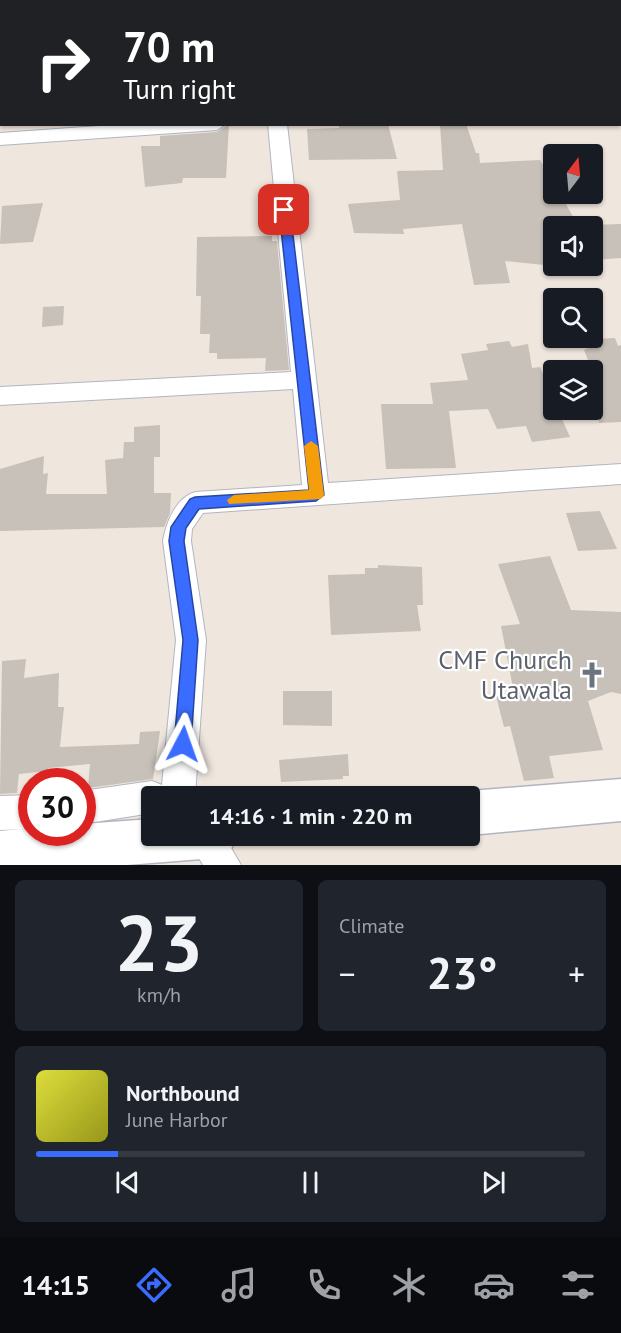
<!DOCTYPE html>
<html lang="en">
<head>
<meta charset="utf-8">
<style>
  body { margin:0; font-family:"PT Sans",sans-serif; background:#20242c; color:#f1f3f6; height:100vh; display:flex; flex-direction:column; font-size:22px; white-space:nowrap }
  * { box-sizing:border-box; margin:0 }
  p { font-size:20px; color:#9ea1a6 }
  .icon { flex:none; width:33px; height:33px; fill:none; stroke:currentColor; stroke-width:2; stroke-linecap:round; stroke-linejoin:round }
  .map { position:relative; height:865px; overflow:hidden }
  .details { display:flex; flex-direction:column; gap:15px; padding:15px; background:#0d0f14; flex:1 }
  .details>* { flex:none }
  .guide { position:absolute; left:0px; top:0px; width:621px; height:126px; box-shadow:0 2px 4px #0004; background:#202124; color:#fff; overflow:hidden }
  .needle { width:39px; rotate:16deg }
  .tools { position:absolute; left:543px; top:144px; display:grid; gap:12px }
  .tools a { display:grid; place-items:center; width:60px; height:60px; border-radius:6px; background:#171b24; box-shadow:0 2px 4px #0004; font-size:30px }
  .speed { position:absolute; left:18px; top:768px; display:flex; gap:12px; font-size:30px; font-weight:700; text-align:center }
  .speed>* { display:grid; place-content:center; width:78px; height:78px; border-radius:50%; background:#171b24; box-shadow:0 2px 4px #0004; line-height:1 }
  .speed .limit { border:9px solid #d22; background:#fff; color:#111 }
  .pin { position:absolute; display:grid; place-items:center; width:51px; height:51px; color:#fff; margin:-26px; border-radius:12px; box-shadow:0 3px 9px #0006 }
  .me { position:absolute; width:66px; margin:-33px; rotate:4deg; stroke-linejoin:round; filter:drop-shadow(0 0 4px #0008) }
  .turn { display:flex; align-items:center; gap:21px; height:126px; padding:0 24px; font-size:27px }
  .turn .icon { width:78px; height:78px; stroke-width:2.5 }
  .turn b { display:block; font-size:42px; line-height:51px }
  .big { font-size:45px; font-weight:600; line-height:1.1 }
  .details .tile { flex:1; display:flex; flex-direction:column; justify-content:center; gap:9px; min-width:0; padding:0 21px; border-radius:9px; background:#20242c }
  .details .dial { align-items:center; gap:0 }
  .dial b { font-size:78px; line-height:1 }
  .song { display:flex; align-items:center; gap:18px }
  .cover { width:72px; height:72px; border-radius:9px; background:linear-gradient(135deg,hsl(60 70% 55%),hsl(60 70% 35%)) }
  .played { height:6px; border-radius:3px; background:linear-gradient(90deg,#3a6cff 15%,#363941 15%) }
  .keys { display:flex; justify-content:space-around; direction:ltr }
  .heat { display:flex; justify-content:space-between; align-items:center; font-size:33px; direction:ltr }
  .details .tiles { flex:1; display:grid; gap:15px; grid-template-columns:1fr 1fr }
  .tile:last-child { grid-column:span 2 }
  .trip { position:absolute; left:141px; top:786px; width:339px; height:60px; border-radius:6px; background:#171b24; box-shadow:0 2px 4px #0004; font-weight:600; line-height:60px; text-align:center }
  .menu { display:flex; height:96px; justify-content:space-around; align-items:center; background:#090b0e; color:#9ea1a6 }
  .menu .icon { width:42px; height:42px }
  .menu .selected { color:#3a6cff }
  .menu b { font-size:27px; color:#f1f3f6 }
  .map>svg:first-child { display:block }
  .building { fill:#c7c1b9 }
  .lines { fill:none; stroke-linecap:round; stroke-linejoin:round }
  .minor-casing { stroke:#b2b5c1; stroke-width:2 }
  .tertiary-casing { stroke:#b2b5c1; stroke-width:3 }
  .minor { fill:#fff; fill-rule:evenodd }
  .tertiary { fill:#fff; fill-rule:evenodd }
  .route { fill:#3a6cff; stroke:#2646a6; stroke-width:1.5 }
  .slow { fill:#f59e0b }
  .labels { text-anchor:middle; stroke-width:4.5; stroke-linejoin:round; paint-order:stroke }
  .near-worship-label { font-size:26px; fill:#5b616d; stroke:#fff; text-anchor:end }
</style>
</head>
<body>
<div class="map">
<svg width="621" height="865" viewBox="0 0 621 865">
  <rect width="100%" height="100%" fill="#efe6de"/>
  <!-- building -->
  <g class="building">
    <polygon points="229,124 226,178 183,178 182,183 145,187 141,146 160,146 160,136 217,132"/>
    <polygon points="339,124 388,124 397,159 309,160 307,129 339,128"/>
    <polygon points="440,124 466,124 476,153 479,153 480,163 540,160 554,183 554,194 560,194 578,225 554,226 554,266 505,261 510,283 474,285 462,224 403,229 404,234 354,233 348,204 400,200 397,171 443,170"/>
    <polygon points="43,203 33,242 0,244 2,206"/>
    <polygon points="621,224 621,258 592,260 592,225"/>
    <polygon points="272,236 272,241 277,241 289,370 265,371 266,358 217,359 217,353 209,353 210,334 200,334 201,296 196,296 197,237"/>
    <polygon points="64,306 63,325 42,327 43,307"/>
    <polygon points="615,338 618,346 621,345 621,422 599,423 597,406 592,400 592,370 584,350 593,346 593,339"/>
    <polygon points="509,341 512,347 528,344 532,368 540,367 554,399 554,410 558,410 570,437 532,442 526,426 497,429 488,409 449,411 456,468 386,469 381,404 433,404 430,383 468,380 461,354 488,350 486,344"/>
    <polygon points="160,425 160,457 154,457 154,493 171,493 170,513 164,527 0,531 0,469 44,456 43,474 48,473 46,494 107,494 105,460 123,458 124,442 134,442 134,427"/>
    <polygon points="600,511 617,549 578,551 566,513"/>
    <polygon points="550,556 571,610 621,612 621,694 611,692 588,701 603,750 549,756 554,778 524,781 510,726 504,727 496,696 514,693 501,626 520,624 498,564"/>
    <polygon points="378,565 422,567 423,605 417,605 421,631 331,635 328,575 365,574 365,568 378,568"/>
    <polygon points="26,659 24,678 59,673 58,707 64,707 60,747 139,744 140,732 160,731 153,779 88,788 90,764 48,768 48,771 19,774 17,793 0,794 2,661"/>
    <polygon points="283,691 332,691 332,726 283,725"/>
    <polygon points="348,754 349,776 343,776 343,779 281,782 279,760"/>
  </g>
  <g class="lines">
    <!-- minor casing -->
    <g class="minor-casing">
      <g id="minor">
        <rect x="157" y="0" width="16" height="2"/>
        <polygon points="620,86 621,87 621,100 620,99"/>
        <polygon points="127,124 226,124 217,130 0,145 0,133"/>
        <path d="M268 124H287L328 483 621 464V484L203 513 192 529 191 541 206 640 195 796H152V813L82 824V791L152 781 162 785 176 640 163 541C166 522 176 498 195 492L302 485 293 389 0 405V387L291 372Z"/>
        <polygon points="32,795 32,829 0,830 0,796"/>
        <polygon points="186,836 224,836 241,865 203,865"/>
      </g>
    </g>
    <!-- tertiary casing -->
    <g class="tertiary-casing">
      <g id="tertiary">
        <polygon points="621,779 621,821 470,835 470,796 458,796 470,791"/>
        <polygon points="152,819 152,836 236,836 230,852 214,858 127,865 0,865 0,831 32,828 32,832 82,832 82,824"/>
      </g>
    </g>
    <!-- minor -->
    <use href="#minor" class="minor"/>
    <!-- tertiary -->
    <use href="#tertiary" class="tertiary"/>
  </g>
  <!-- route -->
  <polygon class="route" points="284,206 290,210 324,495 316,501 199,509 186,528 184,541 198,640 191,744 189,750 183,752 176,750 174,744 183,640 169,541 171,527 190,499 195,497 309,490 279,210"/>
  <!-- slow -->
  <polygon class="slow" points="311,441 318,446 324,495 321,499 229,504 227,500 234,495 309,490 304,446"/>
  <!-- icons -->
  <defs>
    <g id="church-bare" transform="scale(2.07)"><path d="M-1.2-6h2.4v3.5h3.3v2.4h-3.3V6h-2.4V-.1h-3.3v-2.4h3.3Z" fill="#6b7280" stroke="#fff" stroke-width="2.5" paint-order="stroke"/></g>
  </defs>
  <g fill-rule="evenodd">
    <use href="#church-bare" x="592" y="675"/>
  </g>
  <g class="labels">
    <!-- near-worship labels -->
    <g class="near-worship-label">
      <text x="572" y="669">CMF Church<tspan x="572" dy="30">Utawala</tspan></text>
    </g>
  </g>
</svg>
<div class="tools">
<a><svg class="needle" viewBox="-14 -14 28 28"><path d="M0-13l5 13h-10z" fill="#e53935"/><path d="M0 13l5-13h-10z" fill="#9ea1a6"/></svg></a>
<a><svg class="icon" aria-label="sound" viewBox="0 0 24 24"><path d="M4 9h4l5-4v14l-5-4H4zM17 9q2 3 0 6"/></svg></a>
<a><svg class="icon" aria-label="search" viewBox="0 0 24 24"><circle cx="10" cy="10" r="6"/><path d="M15 15l6 6"/></svg></a>
<a><svg class="icon" aria-label="layers" viewBox="0 0 24 24"><path d="M12 4l9 5-9 5-9-5zM3 14l9 5 9-5"/></svg></a>
</div>
<div class="speed"><div class="limit">30</div></div>
<div class="pin" style="left:284px;top:210px;background:#d93025"><svg class="icon" aria-label="arrive" viewBox="0 0 24 24"><path d="M6 21V4h12l-3 4 3 4H6"/></svg></div>
<svg class="me" style="left:183px;top:744px" viewBox="-20 -20 40 40"><path d="M0-17L14 15 0 8-14 15z" fill="#3a6cff" stroke="#fff" stroke-width="4"/></svg>
<div class="trip">14:16 · 1 min · 220 m</div>
<div class="guide">
<div class="turn"><svg class="icon" aria-label="right" viewBox="0 0 24 24"><path d="M7 20v-9h11M14 6l5 5-5 5"/></svg><div><b>70 m</b>Turn right</div></div>
</div>
</div>
<section class="details">
<div class="tiles">
<div class="tile dial"><b>23</b><p>km/h</p></div>
<div class="tile"><p>Climate</p>
<div class="heat"><a>−</a><b class="big">23°</b><a>+</a></div>
</div>
<div class="tile">
<div class="song"><i class="cover"></i><div><b>Northbound</b><p>June Harbor</p></div></div>
<div class="played"></div>
<div class="keys"><svg class="icon" aria-label="previous" viewBox="0 0 24 24"><path d="M18 5L8 12l10 7zM5 5v14"/></svg><svg class="icon" aria-label="pause" viewBox="0 0 24 24"><path d="M8 5v14M16 5v14"/></svg><svg class="icon" aria-label="next" viewBox="0 0 24 24"><path d="M6 5l10 7-10 7zM19 5v14"/></svg></div>
</div>
</div>
</section>
<nav class="menu">
<b>14:15</b>
<svg class="icon selected" aria-label="directions" viewBox="0 0 24 24"><path d="M12 3l9 9-9 9-9-9zM9 14v-3h6M13 9l2 2-2 2"/></svg>
<svg class="icon" aria-label="music" viewBox="0 0 24 24"><path d="M9 18V5l10-2v13"/><circle cx="6" cy="18" r="3"/><circle cx="16" cy="16" r="3"/></svg>
<svg class="icon" aria-label="phone" viewBox="0 0 24 24"><path d="M5 4h4l2 5-3 2q2 4 5 5l2-3 5 2v4C11 20 4 13 5 4z"/></svg>
<svg class="icon" aria-label="climate" viewBox="0 0 24 24"><path d="M12 3v18M4 7l16 10M4 17L20 7"/></svg>
<svg class="icon" aria-label="car" viewBox="0 0 24 24"><path d="M5 17H2v-5l4-1 3-4h7l3 4 3 1v5h-3M9 17h6M6 11h13"/><circle cx="7" cy="17" r="2"/><circle cx="17" cy="17" r="2"/></svg>
<svg class="icon" aria-label="filters" viewBox="0 0 24 24"><path d="M4 7h16M4 17h16"/><circle cx="9" cy="7" r="2"/><circle cx="15" cy="17" r="2"/></svg>
</nav>
</body>
</html>
